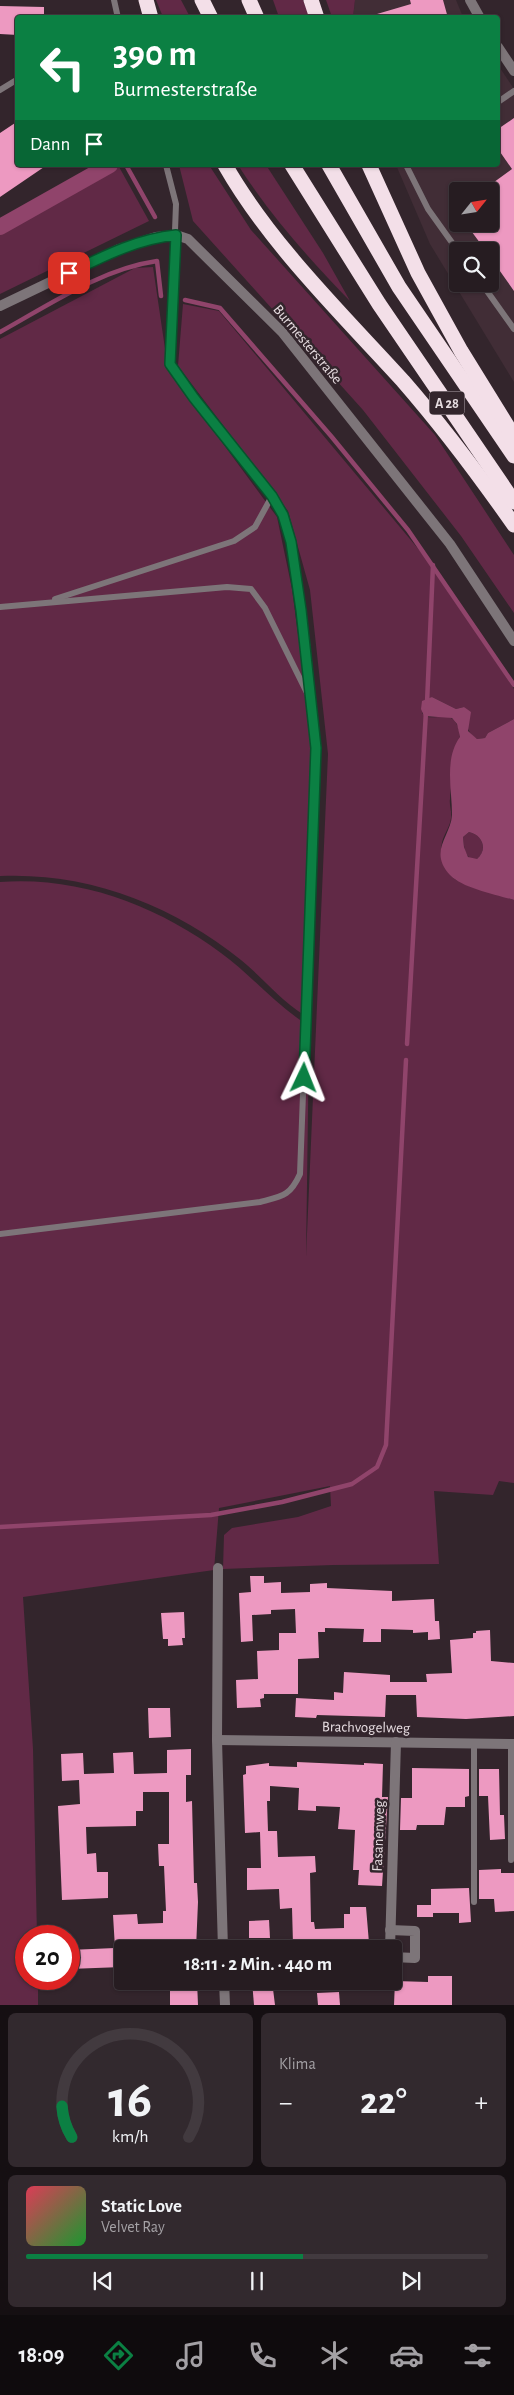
<!DOCTYPE html>
<html lang="de">
<head>
<meta charset="utf-8">
<style>
  body { margin:0; font-family:"Alegreya Sans",sans-serif; background:#32292e; color:#f1f3f6; height:100vh; display:flex; flex-direction:column; font-size:19px; white-space:nowrap }
  * { box-sizing:border-box; margin:0 }
  p { font-size:16px; color:#a4a1a5 }
  .icon { flex:none; width:28px; height:28px; fill:none; stroke:currentColor; stroke-width:2; stroke-linecap:round; stroke-linejoin:round }
  .map { position:relative; height:2005px; overflow:hidden }
  .panel { display:flex; flex-direction:column; gap:8px; padding:8px; background:#150f12; flex:1 }
  .panel>* { flex:none }
  .hud { position:absolute; left:15px; top:15px; width:485px; height:152px; border-radius:5px; box-shadow:0 1px 4px #0004,0 0 0 1px #423a3f; background:#0b8043; color:#fff; overflow:hidden }
  .needle { width:32px; rotate:60deg }
  .controls { position:absolute; left:449px; top:182px; display:grid; gap:10px }
  .controls a { display:grid; place-items:center; width:50px; height:50px; border-radius:5px; background:#261c21; box-shadow:0 1px 4px #0004,0 0 0 1px #423a3f; font-size:25px }
  .speed { position:absolute; left:15px; top:1925px; display:flex; gap:10px; font-size:25px; font-weight:700; text-align:center }
  .speed>* { display:grid; place-content:center; width:65px; height:65px; border-radius:50%; background:#261c21; box-shadow:0 1px 4px #0004,0 0 0 1px #423a3f; line-height:1 }
  .speed .limit { border:8px solid #d22; background:#fff; color:#111 }
  .pin { position:absolute; display:grid; place-items:center; width:42px; height:42px; color:#fff; margin:-21px; border-radius:10px; box-shadow:0 2px 8px #0006 }
  .me { position:absolute; width:55px; margin:-28px; rotate:2deg; stroke-linejoin:round; filter:drop-shadow(0 0 4px #0008) }
  .turn { display:flex; align-items:center; gap:18px; height:105px; padding:0 15px; font-size:22px }
  .turn .icon { width:65px; height:65px; stroke-width:2.5 }
  .turn b { display:block; font-size:35px; line-height:42px }
  .then { display:flex; align-items:center; height:48px; padding:0 15px; background:#0003; gap:10px; font-size:19px }
  .big { font-size:38px; font-weight:600; line-height:1.1 }
  .panel .tile { flex:1; display:flex; flex-direction:column; justify-content:center; gap:8px; min-width:0; padding:0 18px; border-radius:8px; background:#32292e }
  .panel .dial { align-items:center; gap:0 }
  .dial svg { height:130px; overflow:visible; fill:none; stroke:#423a3f; stroke-width:7; stroke-linecap:round; text-anchor:middle }
  .dial text { fill:#f1f3f6; stroke:none }
  .song { display:flex; align-items:center; gap:15px }
  .cover { width:60px; height:60px; border-radius:8px; background:linear-gradient(135deg,hsl(350 70% 55%),hsl(130 70% 35%)) }
  .played { height:5px; border-radius:2px; background:linear-gradient(90deg,#0b8043 60%,#423a3f 60%) }
  .keys { display:flex; justify-content:space-around; direction:ltr }
  .heat { display:flex; justify-content:space-between; align-items:center; font-size:28px; direction:ltr }
  .panel .tiles { flex:1; display:grid; gap:8px; grid-template-columns:1fr 1fr }
  .tile:last-child { grid-column:span 2 }
  .trip { position:absolute; left:114px; top:1940px; width:288px; height:50px; border-radius:5px; background:#261c21; box-shadow:0 1px 4px #0004,0 0 0 1px #423a3f; font-weight:600; line-height:50px; text-align:center }
  .tab-bar { display:flex; height:80px; justify-content:space-around; align-items:center; background:#0f0b0d; color:#a4a1a5 }
  .tab-bar .icon { width:35px; height:35px }
  .tab-bar .selected { color:#0b8043 }
  .tab-bar b { font-size:22px; color:#f1f3f6 }
  .map>svg:first-child { display:block }
  .built { fill:#412d36; fill-rule:evenodd }
  .green { fill:#612946 }
  .water { fill:#90446b; fill-rule:evenodd }
  .lines { fill:none; stroke-linecap:round; stroke-linejoin:round }
  .stream { stroke:#90446b; stroke-width:4.5 }
  .canal { stroke:#90446b; stroke-width:16 }
  .building { fill:#ed99c1 }
  .lane { stroke:#7d7579; stroke-width:6 }
  .street { stroke:#7d7579; stroke-width:10 }
  .highway { stroke:#f3dfe8; stroke-width:15 }
  .route-casing { stroke:#07532c; stroke-width:12 }
  .route { stroke:#0b8043; stroke-width:9 }
  .labels { text-anchor:middle; stroke-width:5; stroke-linejoin:round; paint-order:stroke }
  .shield { fill:#33252c; stroke:#b0a5aa; stroke-width:1 }
  .shield-label { font-size:14px; font-weight:bold; fill:#e6dce0 }
  .street-label { font-size:15px; fill:#e6dce0; stroke:#33252c }
</style>
</head>
<body>
<div class="map">
<svg width="514" height="2005" viewBox="0 0 514 2005">
  <rect width="100%" height="100%" fill="#33252c"/>
  <!-- built -->
  <g class="built">
    <polygon points="355,0 456,0 463,17 353,18"/>
    <path d="M498 65 514 89V382L430 244 396 165H498ZM458 191H490V224H458ZM458 251H490V284H458Z"/>
  </g>
  <!-- green -->
  <g class="green">
    <polygon points="156,0 181,0 190,17 163,17"/>
    <polygon points="273,0 303,0 310,17 279,17"/>
    <polygon points="326,0 355,0 353,17 332,17"/>
    <polygon points="118,165 149,221 0,294 0,234"/>
    <polygon points="179,165 209,165 251,230 435,435 514,555 514,613 461,536 363,410 193,221"/>
    <path d="M238 165H266L323 253 350 301C309 259 270 215 238 165Z"/>
    <path d="M153 267 168 369 277 517 292 589 313 748 306 1257 328 754 310 590 288 511 178 366 183 304 219 311 425 557 514 689V719L488 733 485 738 477 739C468 733 465 726 470 717L464 707 456 709 432 697 422 713C431 725 450 706 458 727 465 745 450 778 450 799 449 805 452 811 451 818 450 826 446 831 443 839 438 852 445 872 456 880L514 900V1483L499 1481 493 1495 434 1491 439 1564 333 1565 223 1569 224 1535 232 1528 298 1517 331 1506 330 1486 219 1508 214 1570 23 1597 33 1749 37 1936H26V1979H38V2005H0V882C80 876 158 906 221 953 250 974 273 1002 303 1022L304 1015C280 1000 263 978 241 960 173 905 88 872 0 876V339L135 268Z"/>
    <path d="M469 832C483 835 488 850 477 859L472 860C464 854 464 846 463 837Z"/>
  </g>
  <!-- water -->
  <path class="water" d="M432 697 456 709 464 707 471 712 468 731 477 739 485 738 488 733 514 719V900C497 895 462 888 450 875 428 851 451 836 452 815 452 789 444 759 460 737L457 724 452 718 424 716 421 709 422 701ZM469 832C483 835 488 850 477 859L468 857 464 847 463 837Z"/>
  <g class="lines">
    <!-- stream -->
    <g class="stream">
      <polyline points="126,165 155,217"/>
      <polyline points="185,300 220,308 331,436 408,530 514,685"/>
      <path d="M0 332C49 305 101 269 157 261L161 296"/>
      <polyline points="427,703 433,565"/>
      <polyline points="407,1044 426,711"/>
      <polyline points="0,1527 211,1515 282,1502 352,1484 377,1467 386,1445 406,1060"/>
    </g>
    <!-- canal -->
    <polyline class="canal" points="0,227 110,165"/>
  </g>
  <!-- building -->
  <g class="building">
    <polygon points="410,0 443,0 448,18 377,18 377,14 411,4"/>
    <polygon points="0,6 44,7 44,18 18,18 18,35 0,34"/>
    <polygon points="514,118 514,291 490,257 490,251 486,251 466,224 490,224 490,185 512,169 498,149 498,129"/>
    <polygon points="18,121 18,165 47,165 0,197 0,133"/>
    <polygon points="250,1576 264,1576 264,1583 281,1582 281,1593 310,1592 310,1584 327,1583 327,1588 392,1591 392,1601 434,1599 435,1621 439,1621 440,1639 428,1640 428,1632 413,1633 413,1630 381,1629 381,1642 363,1642 364,1629 325,1628 325,1632 318,1632 319,1658 298,1659 298,1694 264,1694 264,1698 260,1699 261,1707 237,1708 236,1680 258,1679 257,1651 279,1650 279,1633 296,1633 295,1609 271,1610 271,1614 252,1615 253,1641 241,1642 239,1593 251,1592"/>
    <polygon points="184,1612 185,1638 182,1638 183,1645 168,1646 168,1639 163,1639 161,1613"/>
    <polygon points="490,1630 491,1661 514,1663 514,1716 466,1719 417,1717 416,1695 386,1695 385,1717 317,1715 316,1718 295,1717 296,1698 334,1700 334,1692 343,1693 344,1672 390,1675 390,1682 427,1682 426,1674 452,1673 450,1640 473,1638 473,1633 476,1633 476,1631"/>
    <polygon points="148,1708 170,1708 171,1737 149,1738"/>
    <polygon points="191,1749 191,1775 186,1775 186,1802 192,1801 194,1883 197,1883 198,1902 196,1949 122,1949 122,1967 69,1969 69,1950 115,1948 113,1915 137,1914 138,1924 163,1923 163,1911 166,1911 164,1866 159,1866 158,1844 169,1844 169,1792 143,1792 143,1811 136,1811 136,1826 86,1827 87,1854 96,1853 97,1872 108,1872 108,1898 62,1900 58,1806 80,1804 79,1780 62,1781 61,1754 83,1753 84,1774 114,1773 113,1753 133,1752 134,1774 167,1773 167,1750"/>
    <polygon points="297,1762 364,1765 364,1763 383,1764 382,1797 388,1797 382,1886 358,1885 359,1870 353,1870 355,1830 338,1829 340,1807 316,1806 316,1811 298,1810 299,1788 270,1786 270,1801 267,1801 268,1831 277,1831 278,1857 315,1856 316,1872 310,1873 311,1922 314,1922 315,1929 344,1928 344,1914 350,1914 350,1907 366,1907 369,1943 293,1944 292,1908 280,1909 279,1889 247,1890 247,1868 261,1868 260,1832 245,1833 243,1775 246,1774 246,1766 269,1763 269,1766 297,1767"/>
    <polygon points="412,1768 469,1769 469,1796 465,1797 465,1807 446,1807 444,1825 417,1825 416,1830 400,1830 401,1798 412,1798"/>
    <polygon points="479,1769 499,1769 500,1815 504,1815 505,1839 490,1840 488,1796 479,1796"/>
    <polygon points="501,1869 501,1873 514,1873 514,1911 495,1912 494,1899 479,1899 479,1870"/>
    <polygon points="469,1888 471,1922 459,1923 459,1913 433,1913 433,1917 417,1917 417,1905 431,1905 431,1889"/>
    <polygon points="269,1920 270,1938 249,1938 249,1921"/>
    <polygon points="428,1976 452,1976 452,2005 394,2005 395,1981 428,1982"/>
    <polygon points="176,1981 197,1981 198,2005 170,2005 170,1991 176,1991"/>
    <polygon points="252,1981 272,1981 275,2005 254,2005"/>
    <polygon points="339,1992 340,2005 318,2005 317,1993"/>
  </g>
  <g class="lines">
    <!-- lane -->
    <g class="lane">
      <polyline points="114,0 118,18"/>
      <polyline points="0,90 18,79"/>
      <polyline points="498,102 514,91"/>
      <polyline points="406,165 428,209 458,251"/>
      <polyline points="482,284 514,329"/>
      <polyline points="55,599 234,541 255,527 272,496"/>
      <polyline points="0,607 227,587 251,589 265,608 310,699"/>
      <path d="M0 1234 260 1202C283 1196 290 1196 300 1174L316 748 307 643 291 542 283 515 272 496 194 398 170 364 176 204 166 165"/>
      <polyline points="474,1743 474,1902"/>
      <polyline points="511,1744 511,1860"/>
    </g>
    <!-- street -->
    <g class="street">
      <polyline points="470,0 480,18"/>
      <polyline points="498,47 514,71"/>
      <polyline points="0,306 119,249 156,237 176,235 188,239 282,332 450,544 514,641"/>
      <polyline points="218,1568 217,1740 223,1949"/>
      <polyline points="217,1740 514,1744"/>
      <polyline points="390,1930 415,1931 415,1958 392,1957"/>
      <polyline points="390,1949 396,1742"/>
      <polyline points="224,1981 225,2005"/>
    </g>
    <!-- highway -->
    <g class="highway">
      <polyline points="146,0 151,18"/>
      <polyline points="202,0 211,18"/>
      <polyline points="249,0 257,18"/>
      <polyline points="311,0 317,18"/>
      <path d="M225 165C270 244 342 314 403 381 443 427 479 475 514 525"/>
      <polyline points="292,165 379,304 514,502"/>
      <polyline points="329,165 399,287 514,456"/>
      <polyline points="369,165 418,273 461,351 508,427 514,447"/>
    </g>
  </g>
  <g class="lines">
    <!-- route casing -->
    <g class="route-casing">
      <path id="route" d="M69 273C104 256 137 239 176 235L170 364 194 398 272 496 283 515 291 542 301 610 316 748 304 1078"/>
    </g>
    <!-- route -->
    <use href="#route" class="route"/>
  </g>
  <g class="labels">
    <!-- shield labels -->
    <rect class="shield" x="429.5" y="391.5" width="35" height="23" rx="4"/>
    <g class="shield-label">
      <text x="447" y="408">A 28</text>
    </g>
    <!-- street labels -->
    <g class="street-label">
      <text transform="translate(308 344) rotate(50)" y="5">Burmesterstraße</text>
      <text transform="translate(366 1727) rotate(1)" y="5">Brachvogelweg</text>
      <text transform="translate(378 1836) rotate(-88)" y="5">Fasanenweg</text>
    </g>
  </g>
</svg>
<div class="controls">
<a><svg class="needle" viewBox="-14 -14 28 28"><path d="M0-13l5 13h-10z" fill="#e53935"/><path d="M0 13l5-13h-10z" fill="#a4a1a5"/></svg></a>
<a><svg class="icon" aria-label="search" viewBox="0 0 24 24"><circle cx="10" cy="10" r="6"/><path d="M15 15l6 6"/></svg></a>
</div>
<div class="speed"><div class="limit">20</div></div>
<div class="pin" style="left:69px;top:273px;background:#d93025"><svg class="icon" aria-label="arrive" viewBox="0 0 24 24"><path d="M6 21V4h12l-3 4 3 4H6"/></svg></div>
<svg class="me" style="left:304px;top:1078px" viewBox="-20 -20 40 40"><path d="M0-17L14 15 0 8-14 15z" fill="#0b8043" stroke="#fff" stroke-width="4"/></svg>
<div class="trip">18:11 · 2 Min. · 440 m</div>
<div class="hud">
<div class="turn"><svg class="icon" aria-label="left" viewBox="0 0 24 24"><path d="M17 20v-9H6M10 6l-5 5 5 5"/></svg><div><b>390 m</b>Burmesterstraße</div></div>
<div class="then">Dann<svg class="icon" aria-label="arrive" viewBox="0 0 24 24"><path d="M6 21V4h12l-3 4 3 4H6"/></svg></div>
</div>
</div>
<section class="panel">
<div class="tiles">
<div class="tile dial"><svg viewBox="0 0 100 80">
<path d="M14 69A42 42 0 1 1 86 69"/>
<path d="M14 69A42 42 0 0 1 8 50" stroke="#0b8043"/>
<text x="50" y="56" font-size="32" font-weight="700">16</text>
<text x="50" y="72" font-size="11">km/h</text>
</svg></div>
<div class="tile"><p>Klima</p>
<div class="heat"><a>−</a><b class="big">22°</b><a>+</a></div>
</div>
<div class="tile">
<div class="song"><i class="cover"></i><div><b>Static Love</b><p>Velvet Ray</p></div></div>
<div class="played"></div>
<div class="keys"><svg class="icon" aria-label="previous" viewBox="0 0 24 24"><path d="M18 5L8 12l10 7zM5 5v14"/></svg><svg class="icon" aria-label="pause" viewBox="0 0 24 24"><path d="M8 5v14M16 5v14"/></svg><svg class="icon" aria-label="next" viewBox="0 0 24 24"><path d="M6 5l10 7-10 7zM19 5v14"/></svg></div>
</div>
</div>
</section>
<nav class="tab-bar">
<b>18:09</b>
<svg class="icon selected" aria-label="directions" viewBox="0 0 24 24"><path d="M12 3l9 9-9 9-9-9zM9 14v-3h6M13 9l2 2-2 2"/></svg>
<svg class="icon" aria-label="music" viewBox="0 0 24 24"><path d="M9 18V5l10-2v13"/><circle cx="6" cy="18" r="3"/><circle cx="16" cy="16" r="3"/></svg>
<svg class="icon" aria-label="phone" viewBox="0 0 24 24"><path d="M5 4h4l2 5-3 2q2 4 5 5l2-3 5 2v4C11 20 4 13 5 4z"/></svg>
<svg class="icon" aria-label="climate" viewBox="0 0 24 24"><path d="M12 3v18M4 7l16 10M4 17L20 7"/></svg>
<svg class="icon" aria-label="car" viewBox="0 0 24 24"><path d="M5 17H2v-5l4-1 3-4h7l3 4 3 1v5h-3M9 17h6M6 11h13"/><circle cx="7" cy="17" r="2"/><circle cx="17" cy="17" r="2"/></svg>
<svg class="icon" aria-label="filters" viewBox="0 0 24 24"><path d="M4 7h16M4 17h16"/><circle cx="9" cy="7" r="2"/><circle cx="15" cy="17" r="2"/></svg>
</nav>
</body>
</html>
